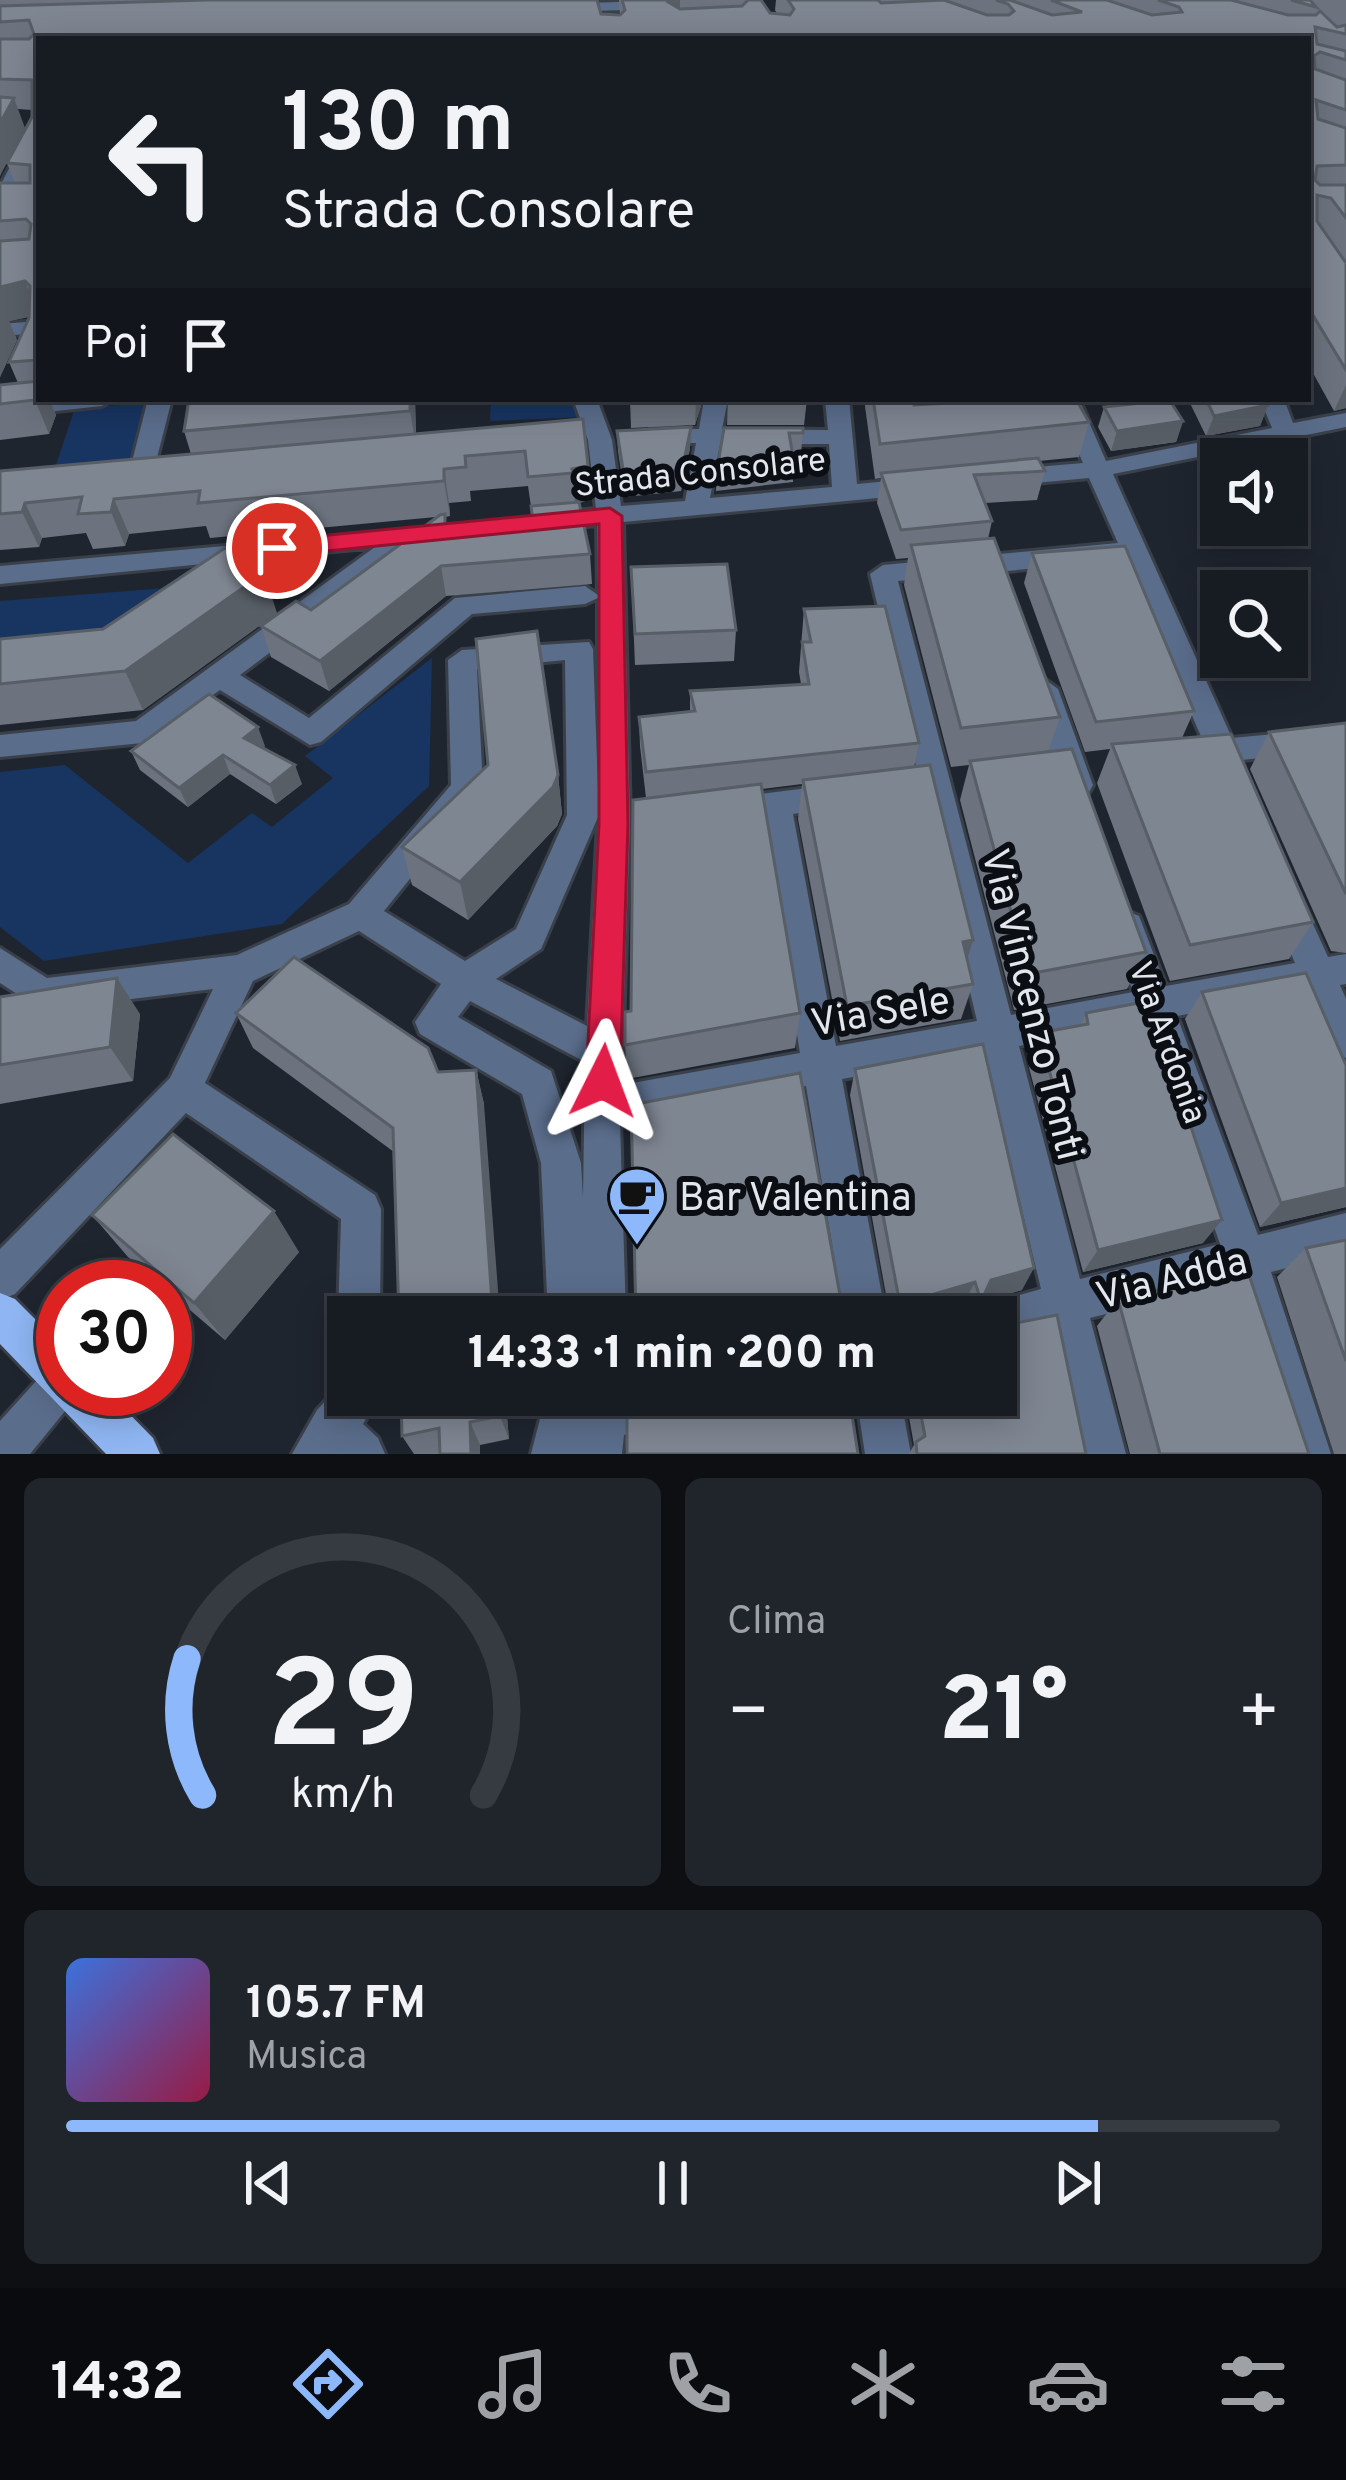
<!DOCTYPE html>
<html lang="it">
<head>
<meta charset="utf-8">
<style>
  body { margin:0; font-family:Overpass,sans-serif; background:#20252b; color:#f1f3f6; height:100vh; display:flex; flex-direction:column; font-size:45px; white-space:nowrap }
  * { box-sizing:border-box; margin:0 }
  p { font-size:39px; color:#9ea1a6 }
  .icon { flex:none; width:66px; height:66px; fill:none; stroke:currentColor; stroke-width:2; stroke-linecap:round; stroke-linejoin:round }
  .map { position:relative; height:1454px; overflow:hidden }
  .side { display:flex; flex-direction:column; gap:24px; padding:24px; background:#0d0f13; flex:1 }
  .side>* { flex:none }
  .guide { position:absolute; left:36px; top:36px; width:1275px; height:366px; border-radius:0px; box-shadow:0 6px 30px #0003,0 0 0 3px #363a41; background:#171c23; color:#f1f3f6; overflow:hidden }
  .fabs { position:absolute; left:1200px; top:438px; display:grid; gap:24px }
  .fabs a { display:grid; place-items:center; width:108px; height:108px; border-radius:0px; background:#171c23; box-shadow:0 6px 30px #0003,0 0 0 3px #363a41; font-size:60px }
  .speed { position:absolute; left:36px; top:1260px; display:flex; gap:24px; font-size:60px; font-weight:700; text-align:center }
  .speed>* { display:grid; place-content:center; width:156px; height:156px; border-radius:50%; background:#171c23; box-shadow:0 6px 30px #0003,0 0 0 3px #363a41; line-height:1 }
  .speed .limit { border:18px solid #d22; background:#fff; color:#111 }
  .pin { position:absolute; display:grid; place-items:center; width:102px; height:102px; color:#fff; margin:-51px; border:6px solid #fff; border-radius:50%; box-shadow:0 3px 12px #0007 }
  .me { position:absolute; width:132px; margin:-66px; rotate:3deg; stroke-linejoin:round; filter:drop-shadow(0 0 9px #0008) }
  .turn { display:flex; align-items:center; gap:42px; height:252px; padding:0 48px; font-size:54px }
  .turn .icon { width:156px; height:156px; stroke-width:2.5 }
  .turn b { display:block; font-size:84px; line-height:102px }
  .then { display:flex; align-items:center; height:114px; padding:0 48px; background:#0003; gap:24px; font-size:45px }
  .big { font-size:90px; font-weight:800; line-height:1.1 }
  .side .card { flex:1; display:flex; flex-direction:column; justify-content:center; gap:18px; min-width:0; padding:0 42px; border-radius:18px; background:#20252b }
  .side .dial { align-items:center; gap:0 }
  .dial svg { height:312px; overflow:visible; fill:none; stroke:#363a41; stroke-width:7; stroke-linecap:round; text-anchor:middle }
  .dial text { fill:#f1f3f6; stroke:none }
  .song { display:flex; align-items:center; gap:36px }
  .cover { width:144px; height:144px; border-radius:18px; background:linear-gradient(135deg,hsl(220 70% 55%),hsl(340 70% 35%)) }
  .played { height:12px; border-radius:6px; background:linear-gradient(90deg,#8db9fc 85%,#363a41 85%) }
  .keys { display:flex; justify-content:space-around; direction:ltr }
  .heat { display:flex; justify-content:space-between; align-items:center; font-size:66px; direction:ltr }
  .side .tiles { flex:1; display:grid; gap:24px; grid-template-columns:1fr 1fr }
  .card:last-child { grid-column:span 2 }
  .trip { position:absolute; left:327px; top:1296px; width:690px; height:120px; border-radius:0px; background:#171c23; box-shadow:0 6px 30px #0003,0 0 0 3px #363a41; font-weight:800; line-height:120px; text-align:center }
  .tab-bar { display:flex; height:192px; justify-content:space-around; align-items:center; background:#090b0e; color:#9ea1a6 }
  .tab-bar .icon { width:84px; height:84px }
  .tab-bar .selected { color:#8db9fc }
  .tab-bar b { font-size:54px; color:#f1f3f6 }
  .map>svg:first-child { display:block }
  .green { fill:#183461 }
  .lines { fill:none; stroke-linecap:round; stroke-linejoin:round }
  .minor-casing { stroke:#3a404a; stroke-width:6 }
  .major-casing { stroke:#3a404a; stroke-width:6 }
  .minor { fill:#5a6d8b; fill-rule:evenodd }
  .major { fill:#8fb6f3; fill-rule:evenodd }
  .wall { fill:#6c737e; fill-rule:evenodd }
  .shaded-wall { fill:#585e66 }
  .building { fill:#7e8692; stroke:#585e66; stroke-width:3 }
  .route { fill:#e11d48; stroke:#92132f; stroke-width:3 }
  .labels { text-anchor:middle; stroke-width:12; stroke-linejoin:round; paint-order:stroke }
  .street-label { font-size:33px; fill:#e2e7ee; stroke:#0b0e13 }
  .near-street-label { font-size:39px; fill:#e2e7ee; stroke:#0b0e13 }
  .near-poi-label { font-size:39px; fill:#e2e7ee; stroke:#0b0e13; text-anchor:start }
</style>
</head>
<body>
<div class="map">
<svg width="1346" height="1454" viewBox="0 0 1346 1454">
  <rect width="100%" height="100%" fill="#1f252f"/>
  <!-- green -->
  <g class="green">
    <polygon points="491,399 573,399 583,417 490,421"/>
    <polygon points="152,403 137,460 56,465 75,408"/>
    <polygon points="179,587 104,638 0,646 0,601"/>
    <polygon points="432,658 429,786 282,924 44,961 0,927 0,772 65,765 188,863 252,813 272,827 333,778 305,756"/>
  </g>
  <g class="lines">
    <!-- minor casing -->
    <g class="minor-casing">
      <g id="minor">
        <polygon points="678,0 698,0 699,4 692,8 558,12 551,8 558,4"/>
        <path d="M39 123C39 148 24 198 0 210V186L30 128Z"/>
        <polygon points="39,321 39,333 0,336 0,324"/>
        <polygon points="39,399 114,399 102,406 0,417 0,403"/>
        <polygon points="148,399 172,399 151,481 139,489 127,481"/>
        <path d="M573 399H597L612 440 621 506 685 501 696 443H651L639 436 651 429H699L704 399H728L722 429 828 430 825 399H849L857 484 920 478 932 486 920 494 623 522 630 823 621 1085 800 1053 762 818 727 822 716 819 711 810 716 801 727 798 840 784 851 787 856 796 851 805 793 814 836 1046 977 1021 870 574 883 565 1118 543 1089 478 1003 486 991 478 1003 470 1083 463 1055 399H1079L1106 461 1272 428 1260 399H1284L1293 423 1346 413V427L1113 474 1232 738 1346 727V749L1242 760 1240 773H1218L1213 763 1187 761 1183 753 1187 745 1203 741 1125 560 898 581 1011 1015 1133 992 1110 926 1115 916 1127 911 1139 916 1166 986 1295 963 1270 903 1275 893 1287 889 1299 893 1328 957 1346 954V984L1340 985 1346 999V1058L1333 1053 1307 992 1177 1016 1258 1235 1346 1213V1253L1271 1272 1331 1454H1285L1233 1282 1090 1318 1126 1454H1080L1050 1329 996 1342V1317H976L981 1306 1041 1289 984 1053 842 1079 886 1317H844L806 1086 620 1121 626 1317H548L541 1163 522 1094 420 1034 415 1022 441 984 359 931 253 981 205 1083 375 1195 381 1209 380 1317H348V1334L338 1317 341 1219 186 1113 15 1294 0 1300V1249L170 1078 213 989 42 1010 0 983V948L47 978 237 955 349 904 451 785 448 660 462 650 589 642 593 649 598 789V598L585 604 472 614 321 742 310 745 220 690 143 743 0 757V735L136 721 375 547 0 584V566L463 525 467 531 463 537 415 543 240 675 309 718 455 598 585 586 598 595 597 525 543 530 530 522 543 514 596 509 588 440ZM720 444H829L832 487 710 498ZM565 660 567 815 516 929 465 961 384 911 483 788 477 669ZM598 817V823L587 1026 496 979 541 949ZM470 1001 585 1062 583 1197 581 1163 551 1071 458 1017ZM1143 1023 1220 1244 1080 1279 1019 1046Z"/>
        <polygon points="1043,678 1058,689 1093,785 1088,794 1066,794 1061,785 1028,689"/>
        <polygon points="63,1363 63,1389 83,1389 30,1454 0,1454 0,1421 47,1369"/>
        <polygon points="348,1377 348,1395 379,1395 363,1424 378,1438 385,1454 292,1454 317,1410"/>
        <polygon points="546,1395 717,1395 711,1411 624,1435 622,1454 531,1454"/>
        <polygon points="856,1395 900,1395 911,1454 865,1454"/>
      </g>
    </g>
    <!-- major casing -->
    <g class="major-casing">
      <polygon id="major" points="0,1293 15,1299 63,1347 63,1389 105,1389 153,1438 160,1454 106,1454 0,1344"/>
    </g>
    <!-- minor -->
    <use href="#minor" class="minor"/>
    <!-- major -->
    <use href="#major" class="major"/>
  </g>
  <!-- wall -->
  <g class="wall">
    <polygon points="0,0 597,0 601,14 620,15 619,0 761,0 770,13 777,14 775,10 776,0 1346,0 1346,408 1334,411 1308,364 1308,39 39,39 39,399 49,399 56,415 49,434 0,440 0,385 18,383 9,362 29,317 9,321 17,340 0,377 0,183 15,183 7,163 32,117 32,110 18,109 0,176"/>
    <path d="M189 399H415L416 434 583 419 590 500 579 503 590 554 592 584 446 596 329 691 271 657 261 626 311 610 436 517 210 538 206 526 129 534 125 546 93 549 86 533 42 538 39 547 0 550V471L191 454 184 431ZM528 486 533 520 447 529 445 517 450 516 449 503 471 501 470 491Z"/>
    <polygon points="630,399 703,399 695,425 631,428"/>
    <polygon points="728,399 807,399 804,425 727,425"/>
    <polygon points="864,399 913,399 914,405 1089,422 1079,457 1039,461 1045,471 1037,500 985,503 992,521 988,539 1060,717 1048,752 1146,952 1127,989 1014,1010 960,800 969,765 951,767 904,585 908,558 896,559 877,503 881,478 875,479"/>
    <polygon points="1132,399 1169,399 1183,421 1176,442 1111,451 1098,427 1104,407 1130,404"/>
    <polygon points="1188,399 1266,399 1268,405 1260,426 1206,436"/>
    <polygon points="724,428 803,428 801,454 793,453 794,462 793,482 716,491 717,470"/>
    <polygon points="617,431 690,448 681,491 625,497 618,451"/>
    <polygon points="1032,553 1194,711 1182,738 1313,922 1289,959 1170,981 1097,783 1110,749 1085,752 1024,583"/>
    <polygon points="631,567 736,630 734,661 635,665"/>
    <polygon points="804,609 919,743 914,767 973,984 961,1019 840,1041 798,819 802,784 762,789 800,1013 795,1048 627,1079 625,1045 631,1011 646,798 640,746 639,717 690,711 690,691 801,684 799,672"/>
    <polygon points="277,613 143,710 0,725 0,639"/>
    <polygon points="1346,723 1346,953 1331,951 1250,769 1269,732"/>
    <polygon points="265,746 263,748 302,784 276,804 230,774 188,807 140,770 131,751"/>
    <polygon points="558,775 562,814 557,826 468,920 412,885 402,847"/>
    <polygon points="1202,992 1346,1207 1260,1227 1185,1019"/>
    <polygon points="0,997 140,1014 133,1081 0,1104"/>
    <polygon points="236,1013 438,1072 476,1070 484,1104 394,1152 253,1048"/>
    <polygon points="1086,1013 1203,1243 1083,1272 1027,1060 1039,1033 1080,1026"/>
    <polygon points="855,1069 1022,1290 991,1298 1006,1325 1086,1454 909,1454 914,1445 905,1395 996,1395 996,1317 968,1317 964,1303 918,1317 890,1317 850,1095"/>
    <polygon points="92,1215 299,1252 225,1340 128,1257"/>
    <polygon points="1346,1240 1346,1454 1334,1454 1277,1277 1306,1248"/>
    <polygon points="1118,1299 1309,1454 1130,1454 1097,1326"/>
    <polygon points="505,1395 509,1439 480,1445 480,1454 414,1454 402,1436"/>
  </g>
  <!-- shaded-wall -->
  <g class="shaded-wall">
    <polygon points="670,0 680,0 680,19 668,2"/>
    <polygon points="14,98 25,128 0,176 0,123"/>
    <polygon points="25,281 38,315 9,321 17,340 0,377 0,287"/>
    <polygon points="1346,385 1346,408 1334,411"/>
    <polygon points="39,387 39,399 49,399 56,415 49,434 35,400"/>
    <polygon points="410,399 415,399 416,446 410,411"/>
    <polygon points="696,399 703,399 695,425"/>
    <polygon points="1268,405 1260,426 1206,436 1214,416"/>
    <polygon points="1183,421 1176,442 1111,451 1117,431"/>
    <polygon points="691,427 690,448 681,491 682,470"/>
    <polygon points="588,466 590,500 575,503 572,469"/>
    <polygon points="444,469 449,503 450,516 444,481"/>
    <polygon points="114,499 129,534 125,546 111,512"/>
    <polygon points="25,503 42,538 39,547 22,512"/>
    <polygon points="441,566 446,596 329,691 320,661"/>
    <polygon points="264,573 277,613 143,710 125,671"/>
    <polygon points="258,727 265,746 251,757 244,738"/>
    <polygon points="223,755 230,774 188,807 179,788"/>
    <polygon points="295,765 302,784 276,804 270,785"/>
    <polygon points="558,775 562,814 557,826 468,920 460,882"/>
    <polygon points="973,940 962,976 963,942"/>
    <polygon points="117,978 140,1014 133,1081 110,1047"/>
    <polygon points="476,1070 484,1104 500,1317 493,1317"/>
    <polygon points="1346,1188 1346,1207 1260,1227 1281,1203"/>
    <polygon points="274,1211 299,1252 225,1340 194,1303"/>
    <polygon points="1222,1220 1203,1243 1083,1272 1098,1250"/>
    <polygon points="1034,1268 1022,1290 980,1302 991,1280"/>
    <polygon points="975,1282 964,1303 918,1317 895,1317 900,1304"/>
    <polygon points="499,1395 505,1395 509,1439 500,1416"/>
    <polygon points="470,1422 480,1445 480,1454 471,1454"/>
  </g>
  <!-- building -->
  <g class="building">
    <polygon points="206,0 597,0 601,14 620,15 625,10 622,0 670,0 668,2 680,9 742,6 748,0 761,0 770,13 790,15 794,9 788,0 878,0 881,3 944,0 987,15 1009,15 1014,11 1008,4 996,0 1010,0 1052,15 1082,12 1051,0 1107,0 1152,15 1182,12 1179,7 1158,0 1231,0 1288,15 1316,15 1320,11 1337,27 1346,25 1346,34 1315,27 1317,44 1346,51 1346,60 1320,52 1314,56 1315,69 1346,80 1346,110 1316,100 1318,119 1346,128 1346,165 1317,166 1315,180 1320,185 1346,185 1346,218 1331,198 1317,195 1317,221 1346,263 1346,370 1308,307 1308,39 39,39 39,360 9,362 29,318 30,286 25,281 0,287 0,241 29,239 31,224 26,219 0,221 0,183 30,183 30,165 7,163 32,117 32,80 0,79 0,39 29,39 34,34 29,20 0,22 0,6"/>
    <polygon points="1291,0 1310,0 1316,7"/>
    <polygon points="0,97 14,98 0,123"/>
    <polygon points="39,381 35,400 0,404 0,385"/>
    <polygon points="189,399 410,399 410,411 184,431"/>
    <polygon points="873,399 913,399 914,405 1024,399 1076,399 1089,422 880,444"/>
    <polygon points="1140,399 1169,399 1183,421 1117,431 1104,407 1142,403"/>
    <polygon points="1206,399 1266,399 1268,405 1214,416"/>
    <polygon points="583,419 588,466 572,469 573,473 528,477 525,451 465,456 466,467 444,469 444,481 198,503 200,491 114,499 111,512 78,514 82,497 25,503 22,512 0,514 0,471"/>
    <polygon points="691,427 682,470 624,476 617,431"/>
    <polygon points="724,428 803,428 803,433 789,433 794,462 717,470"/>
    <polygon points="1038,458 1045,471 974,475 992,521 901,530 881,473"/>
    <polygon points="579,502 590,554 441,566 320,661 261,626 296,601 311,610 440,515 445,514 445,529 533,520 531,506"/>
    <polygon points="994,538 1060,717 961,728 911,545"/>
    <polygon points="1125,546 1194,711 1096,722 1032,553"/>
    <polygon points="225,548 264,573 125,671 0,684 0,639 103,629"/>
    <polygon points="727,564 736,630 635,634 631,567"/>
    <polygon points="885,606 919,743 646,772 639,717 695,711 690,691 809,684 802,642 811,642 804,609"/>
    <polygon points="537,631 558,775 553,787 460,882 402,847 488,765 476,639"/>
    <polygon points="209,694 258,727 244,738 295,765 270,785 223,755 179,788 131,751"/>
    <polygon points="1346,723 1346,894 1269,732"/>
    <polygon points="1231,734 1313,922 1190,945 1112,744"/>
    <polygon points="1072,749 1146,952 1028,974 970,761"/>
    <polygon points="930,765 973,940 963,942 973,984 847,1006 803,780"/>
    <polygon points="761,784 800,1013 625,1045 625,1012 631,1011 633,800"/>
    <polygon points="294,957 428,1048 438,1072 476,1070 493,1317 399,1317 393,1128 236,1013"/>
    <polygon points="1306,973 1346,1065 1346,1188 1281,1203 1202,992"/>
    <polygon points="117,978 110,1047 0,1065 0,997"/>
    <polygon points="1149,1001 1222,1220 1098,1250 1039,1033 1088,1024 1086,1013"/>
    <polygon points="983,1044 1034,1268 991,1280 983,1297 1004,1300 1006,1325 1057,1315 1086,1454 917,1454 916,1442 925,1436 917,1395 996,1395 996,1317 986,1317 975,1282 900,1304 855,1069"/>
    <polygon points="800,1073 843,1312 824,1317 636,1317 631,1105"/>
    <polygon points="173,1134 274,1211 194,1303 92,1215"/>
    <polygon points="1346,1240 1346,1361 1306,1248"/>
    <polygon points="1247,1269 1309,1454 1160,1454 1118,1299"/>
    <polygon points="401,1395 499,1395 500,1416 470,1422 471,1454 440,1454 439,1428 402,1436"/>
    <polygon points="754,1395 849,1395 858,1454 627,1454 627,1418 754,1397"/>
  </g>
  <!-- route -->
  <polygon class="route" points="610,508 622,516 628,824 620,1081 615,1092 603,1097 591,1092 586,1081 599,824 599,524 277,556 265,548 277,540"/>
  <!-- icons -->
  <defs>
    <g id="cafe-pin" transform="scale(3)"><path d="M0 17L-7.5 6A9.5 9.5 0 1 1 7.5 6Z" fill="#8db9fc" stroke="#0b0e13"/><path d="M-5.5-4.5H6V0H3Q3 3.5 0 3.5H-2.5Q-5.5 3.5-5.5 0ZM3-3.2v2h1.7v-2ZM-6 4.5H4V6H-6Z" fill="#111"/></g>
  </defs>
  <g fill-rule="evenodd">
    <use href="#cafe-pin" x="637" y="1196"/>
  </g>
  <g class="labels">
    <!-- street labels -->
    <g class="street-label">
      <text transform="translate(700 471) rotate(-6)" y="12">Strada Consolare</text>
      <text transform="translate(1169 1042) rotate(70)" y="12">Via Ardonia</text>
    </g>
    <!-- near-street labels -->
    <g class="near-street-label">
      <text transform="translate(1034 1004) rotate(76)" y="14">Via Vincenzo Tonti</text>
      <text transform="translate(880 1010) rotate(-10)" y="14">Via Sele</text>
      <text transform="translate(1171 1277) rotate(-14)" y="14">Via Adda</text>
    </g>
    <!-- near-poi labels -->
    <g class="near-poi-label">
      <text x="679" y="1210">Bar Valentina</text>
    </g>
  </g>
</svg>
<div class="fabs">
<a><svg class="icon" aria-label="sound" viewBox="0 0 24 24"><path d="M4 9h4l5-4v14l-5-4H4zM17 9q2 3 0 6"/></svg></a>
<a><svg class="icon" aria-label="search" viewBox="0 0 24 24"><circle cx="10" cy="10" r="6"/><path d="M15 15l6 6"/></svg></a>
</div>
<div class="speed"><div class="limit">30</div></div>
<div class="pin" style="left:277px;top:548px;background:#d93025"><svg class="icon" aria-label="arrive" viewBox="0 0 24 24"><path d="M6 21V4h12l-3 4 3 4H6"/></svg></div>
<svg class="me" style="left:603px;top:1081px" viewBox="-20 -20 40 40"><path d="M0-17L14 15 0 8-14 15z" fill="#e11d48" stroke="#fff" stroke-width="4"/></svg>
<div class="trip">14:33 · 1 min · 200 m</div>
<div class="guide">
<div class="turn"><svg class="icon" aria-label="left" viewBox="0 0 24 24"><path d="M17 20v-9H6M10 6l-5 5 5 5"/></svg><div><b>130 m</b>Strada Consolare</div></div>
<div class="then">Poi<svg class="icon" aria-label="arrive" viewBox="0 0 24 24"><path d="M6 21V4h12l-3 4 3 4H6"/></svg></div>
</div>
</div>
<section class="side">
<div class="tiles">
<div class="card dial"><svg viewBox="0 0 100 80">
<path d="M14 69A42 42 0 1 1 86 69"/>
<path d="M14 69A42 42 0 0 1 10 34" stroke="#8db9fc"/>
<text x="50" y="56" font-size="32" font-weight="700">29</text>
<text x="50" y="72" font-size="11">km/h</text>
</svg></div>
<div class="card"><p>Clima</p>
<div class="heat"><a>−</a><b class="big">21°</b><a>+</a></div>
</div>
<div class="card">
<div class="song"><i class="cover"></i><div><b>105.7 FM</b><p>Musica</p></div></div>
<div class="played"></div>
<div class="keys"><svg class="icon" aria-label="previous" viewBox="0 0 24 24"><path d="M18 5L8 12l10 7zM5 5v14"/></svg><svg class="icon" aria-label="pause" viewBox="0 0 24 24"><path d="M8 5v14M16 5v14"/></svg><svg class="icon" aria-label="next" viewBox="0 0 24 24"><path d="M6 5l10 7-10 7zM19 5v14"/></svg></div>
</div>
</div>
</section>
<nav class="tab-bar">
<b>14:32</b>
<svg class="icon selected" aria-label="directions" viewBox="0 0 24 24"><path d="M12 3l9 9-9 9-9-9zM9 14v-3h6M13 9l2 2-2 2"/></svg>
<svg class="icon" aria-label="music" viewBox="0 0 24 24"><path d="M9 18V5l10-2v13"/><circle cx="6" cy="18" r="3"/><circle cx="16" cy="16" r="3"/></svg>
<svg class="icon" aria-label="phone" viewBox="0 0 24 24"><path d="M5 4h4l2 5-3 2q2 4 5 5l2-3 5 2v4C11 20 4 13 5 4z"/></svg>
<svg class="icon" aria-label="climate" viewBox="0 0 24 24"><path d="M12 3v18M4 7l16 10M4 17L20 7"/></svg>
<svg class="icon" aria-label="car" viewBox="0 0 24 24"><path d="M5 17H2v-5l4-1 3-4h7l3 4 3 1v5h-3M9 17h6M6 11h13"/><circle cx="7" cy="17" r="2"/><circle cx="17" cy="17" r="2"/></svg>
<svg class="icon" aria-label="filters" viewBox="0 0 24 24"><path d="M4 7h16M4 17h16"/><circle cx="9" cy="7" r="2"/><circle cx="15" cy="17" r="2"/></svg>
</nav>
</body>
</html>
